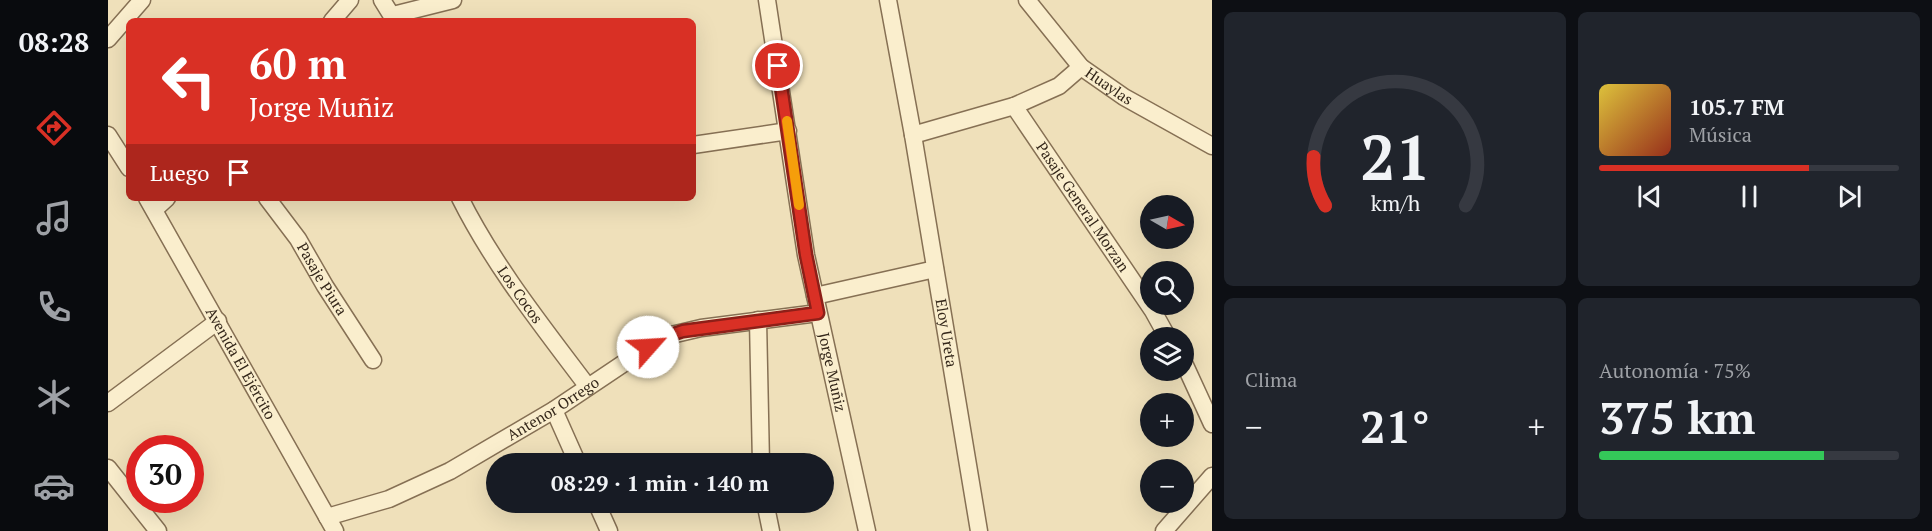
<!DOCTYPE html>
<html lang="es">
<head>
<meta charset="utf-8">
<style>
  body { margin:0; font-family:"PT Serif",serif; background:#20242c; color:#f1f3f6; height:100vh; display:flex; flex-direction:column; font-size:22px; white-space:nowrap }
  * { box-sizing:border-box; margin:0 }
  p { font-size:20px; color:#9ea1a6 }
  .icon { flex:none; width:33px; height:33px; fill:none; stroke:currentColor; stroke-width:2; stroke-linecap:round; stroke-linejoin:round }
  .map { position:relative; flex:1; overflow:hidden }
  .panel { display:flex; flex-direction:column; gap:12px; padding:12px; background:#0d0f14; width:720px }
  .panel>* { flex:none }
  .guide { position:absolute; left:18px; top:18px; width:570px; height:183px; border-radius:9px; box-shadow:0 6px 24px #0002; background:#d93025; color:#fff; overflow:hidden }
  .needle { width:39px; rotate:99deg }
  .tools { position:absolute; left:1032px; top:195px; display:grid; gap:12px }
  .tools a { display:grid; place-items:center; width:54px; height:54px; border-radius:50%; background:#171b24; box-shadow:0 6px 24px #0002; font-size:30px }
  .speed { position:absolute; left:18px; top:435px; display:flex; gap:12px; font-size:30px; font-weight:700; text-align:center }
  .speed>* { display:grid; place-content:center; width:78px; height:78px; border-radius:50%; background:#171b24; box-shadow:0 6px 24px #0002; line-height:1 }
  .speed .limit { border:9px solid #d22; background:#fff; color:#111 }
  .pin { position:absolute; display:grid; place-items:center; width:51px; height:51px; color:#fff; margin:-26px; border:3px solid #fff; border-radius:50%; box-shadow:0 2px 6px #0007 }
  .me { position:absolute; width:66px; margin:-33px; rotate:64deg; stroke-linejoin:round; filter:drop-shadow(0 0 4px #0008) }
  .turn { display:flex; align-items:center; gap:21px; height:126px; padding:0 24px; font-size:27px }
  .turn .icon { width:78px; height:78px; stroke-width:2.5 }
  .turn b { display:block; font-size:42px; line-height:51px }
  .then { display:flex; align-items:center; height:57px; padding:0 24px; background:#0003; gap:12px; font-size:22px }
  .big { font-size:45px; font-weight:600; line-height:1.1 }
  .panel .widget { flex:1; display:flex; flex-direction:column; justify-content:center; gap:9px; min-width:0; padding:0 21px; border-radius:9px; background:#20242c }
  .panel .dial { align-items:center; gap:0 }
  .dial svg { height:156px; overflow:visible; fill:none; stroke:#363941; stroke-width:7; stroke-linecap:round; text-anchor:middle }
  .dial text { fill:#f1f3f6; stroke:none }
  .song { display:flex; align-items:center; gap:18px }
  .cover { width:72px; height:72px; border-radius:9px; background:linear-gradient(135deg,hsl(50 70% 55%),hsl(10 70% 35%)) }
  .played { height:6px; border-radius:3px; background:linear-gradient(90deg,#d93025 70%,#363941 70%) }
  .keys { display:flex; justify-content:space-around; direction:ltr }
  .heat { display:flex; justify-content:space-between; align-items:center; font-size:33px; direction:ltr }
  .charge { height:9px; border-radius:4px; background:linear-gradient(90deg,#34c759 75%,#363941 0) }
  .panel .tiles { flex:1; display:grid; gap:12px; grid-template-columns:repeat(2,1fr) }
  .trip { position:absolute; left:378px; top:453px; width:348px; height:60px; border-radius:30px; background:#171b24; box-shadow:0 6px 24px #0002; font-weight:600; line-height:60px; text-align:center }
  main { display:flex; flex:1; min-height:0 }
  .dock { display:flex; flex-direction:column; width:108px; justify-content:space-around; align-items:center; background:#090b0e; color:#9ea1a6 }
  .dock .icon { width:42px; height:42px }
  .dock .active { color:#d93025 }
  .dock b { font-size:27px; color:#f1f3f6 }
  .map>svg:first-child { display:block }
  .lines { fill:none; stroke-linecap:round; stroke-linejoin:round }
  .street-casing { stroke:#867054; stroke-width:19 }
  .street { stroke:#faeecd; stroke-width:16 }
  .route-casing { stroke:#8d1f18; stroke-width:15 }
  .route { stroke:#d93025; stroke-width:10 }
  .slow { stroke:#f59e0b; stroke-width:10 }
  .labels { text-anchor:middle; stroke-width:6; stroke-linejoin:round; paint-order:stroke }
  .street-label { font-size:15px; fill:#34271a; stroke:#f6eaca }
</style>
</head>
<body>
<main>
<nav class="dock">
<b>08:28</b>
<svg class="icon active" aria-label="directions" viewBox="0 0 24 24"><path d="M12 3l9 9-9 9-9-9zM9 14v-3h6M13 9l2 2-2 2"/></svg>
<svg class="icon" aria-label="music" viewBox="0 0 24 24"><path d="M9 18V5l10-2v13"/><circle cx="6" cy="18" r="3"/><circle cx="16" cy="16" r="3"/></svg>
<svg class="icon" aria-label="phone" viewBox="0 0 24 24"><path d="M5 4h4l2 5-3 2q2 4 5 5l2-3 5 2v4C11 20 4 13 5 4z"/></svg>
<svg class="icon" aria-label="climate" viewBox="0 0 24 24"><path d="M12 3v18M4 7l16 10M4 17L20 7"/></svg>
<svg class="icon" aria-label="car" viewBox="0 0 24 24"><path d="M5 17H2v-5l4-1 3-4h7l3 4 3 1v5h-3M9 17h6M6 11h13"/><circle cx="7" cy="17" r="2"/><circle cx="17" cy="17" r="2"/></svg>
</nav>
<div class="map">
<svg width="1104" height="531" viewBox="0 0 1104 531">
  <rect width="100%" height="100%" fill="#efe0ba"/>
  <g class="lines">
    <!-- street casing -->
    <g class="street-casing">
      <g id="street">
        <polyline points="274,0 287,21"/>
        <path id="s1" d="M659 0 698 255 759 531"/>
        <path id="s2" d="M780 0 805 135 871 531"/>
        <path id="s3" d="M919 0 973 67 1016 97 1104 146"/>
        <polyline points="285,15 345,0"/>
        <polyline points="224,21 242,0"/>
        <polyline points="0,39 34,0"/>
        <path id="s4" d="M906 106 1045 311 1060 338"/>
        <polyline points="0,135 21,168"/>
        <polyline points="805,135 906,106 951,86 973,67"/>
        <polyline points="585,145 680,131"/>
        <path id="s5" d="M39 198 227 531"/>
        <path id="s6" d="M159 198 190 239 217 286 265 360"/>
        <path id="s7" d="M352 198C386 266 435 327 480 387"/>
        <polyline points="47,209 59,198"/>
        <polyline points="707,296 827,269"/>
        <polyline points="650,320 653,464"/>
        <polyline points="1076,363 1104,424"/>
        <polyline points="0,403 110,321"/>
        <polyline points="446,410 470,464"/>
        <polyline points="0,468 50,531"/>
        <polyline points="488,502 501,531"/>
        <polyline points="657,502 663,531"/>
        <path id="s8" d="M219 517 281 499 342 471 446 410 540 347 559 336 593 328 710 313"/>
        <polyline points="1056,531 1104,476"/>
      </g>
    </g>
    <!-- street -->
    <use href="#street" class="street"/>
  </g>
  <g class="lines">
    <!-- route casing -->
    <g class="route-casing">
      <polyline id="route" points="540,347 560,336 575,331 710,313 698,255 670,66"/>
    </g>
    <!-- route -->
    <use href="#route" class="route"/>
    <!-- slow -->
    <polyline class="slow" points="679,121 691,205"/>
  </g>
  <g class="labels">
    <!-- street labels -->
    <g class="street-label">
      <text dy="5" stroke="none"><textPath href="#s3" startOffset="120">Huaylas</textPath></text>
      <text dy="5" stroke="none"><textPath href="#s4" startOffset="122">Pasaje General Morzan</textPath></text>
      <text dy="5" stroke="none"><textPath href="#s6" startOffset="98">Pasaje Piura</textPath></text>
      <text dy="5" stroke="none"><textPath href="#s7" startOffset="114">Los Cocos</textPath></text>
      <text dy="5" stroke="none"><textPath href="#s2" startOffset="338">Eloy Ureta</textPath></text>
      <text dy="5" stroke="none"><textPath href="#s5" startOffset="190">Avenida El Ejército</textPath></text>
      <text dy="5" stroke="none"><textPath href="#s1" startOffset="378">Jorge Muñiz</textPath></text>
      <text dy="5" stroke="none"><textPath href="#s8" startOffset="252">Antenor Orrego</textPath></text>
    </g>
  </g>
</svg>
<div class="tools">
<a><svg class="needle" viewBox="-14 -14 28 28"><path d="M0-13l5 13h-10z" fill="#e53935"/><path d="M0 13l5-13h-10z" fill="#9ea1a6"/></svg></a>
<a><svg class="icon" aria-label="search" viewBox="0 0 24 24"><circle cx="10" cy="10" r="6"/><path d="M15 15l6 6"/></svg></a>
<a><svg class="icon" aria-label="layers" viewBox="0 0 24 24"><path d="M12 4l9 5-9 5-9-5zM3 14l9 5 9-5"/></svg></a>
<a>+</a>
<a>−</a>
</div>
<div class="speed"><div class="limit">30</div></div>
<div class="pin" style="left:670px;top:66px;background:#d93025"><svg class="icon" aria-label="arrive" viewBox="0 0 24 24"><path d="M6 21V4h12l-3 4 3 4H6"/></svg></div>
<svg class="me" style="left:540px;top:347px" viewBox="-20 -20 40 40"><circle r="19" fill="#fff"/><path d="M0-13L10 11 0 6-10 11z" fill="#d93025"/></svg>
<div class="trip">08:29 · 1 min · 140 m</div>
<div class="guide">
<div class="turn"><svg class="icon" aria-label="left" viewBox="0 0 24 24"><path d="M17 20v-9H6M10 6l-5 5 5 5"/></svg><div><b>60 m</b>Jorge Muñiz</div></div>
<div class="then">Luego<svg class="icon" aria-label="arrive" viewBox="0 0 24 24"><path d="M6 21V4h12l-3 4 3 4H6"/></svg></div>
</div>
</div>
<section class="panel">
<div class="tiles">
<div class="widget dial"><svg viewBox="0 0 100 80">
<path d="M14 69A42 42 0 1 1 86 69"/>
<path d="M14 69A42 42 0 0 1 8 44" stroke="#d93025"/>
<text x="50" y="56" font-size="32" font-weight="700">21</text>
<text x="50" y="72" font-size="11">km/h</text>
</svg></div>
<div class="widget">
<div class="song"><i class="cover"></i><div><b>105.7 FM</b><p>Música</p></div></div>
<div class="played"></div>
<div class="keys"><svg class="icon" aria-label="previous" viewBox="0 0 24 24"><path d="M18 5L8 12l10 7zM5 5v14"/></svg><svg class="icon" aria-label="pause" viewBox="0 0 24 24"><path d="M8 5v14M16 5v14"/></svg><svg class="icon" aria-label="next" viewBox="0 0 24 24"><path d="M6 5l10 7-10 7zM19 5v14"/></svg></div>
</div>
<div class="widget"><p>Clima</p>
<div class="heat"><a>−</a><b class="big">21°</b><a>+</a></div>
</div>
<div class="widget"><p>Autonomía · 75%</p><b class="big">375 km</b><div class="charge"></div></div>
</div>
</section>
</main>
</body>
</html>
